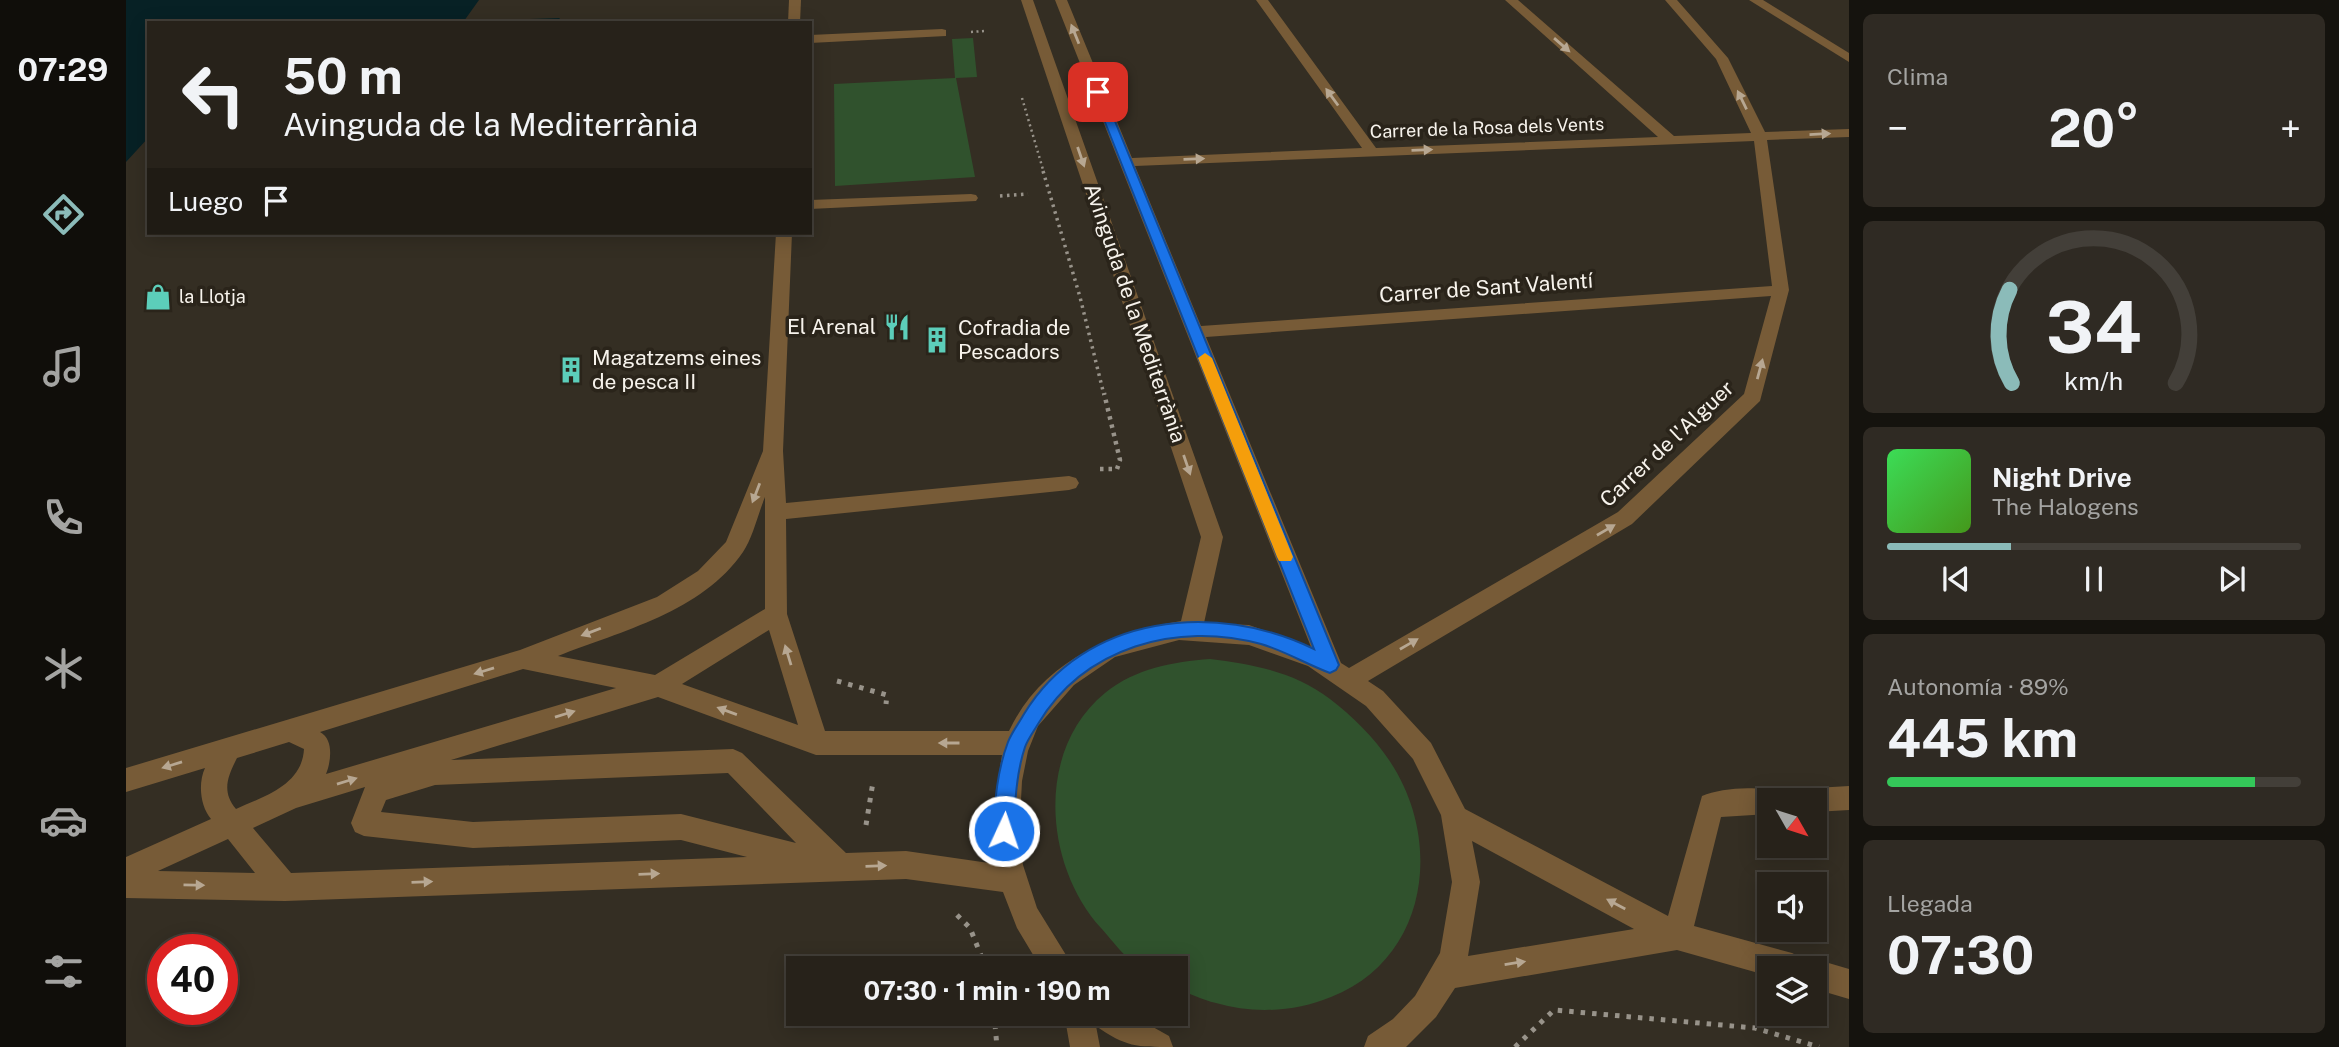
<!DOCTYPE html>
<html lang="es">
<head>
<meta charset="utf-8">
<style>
  body { margin:0; font-family:"Public Sans",sans-serif; background:#2f2a23; color:#f1f3f6; height:100vh; display:flex; flex-direction:column; font-size:26px; white-space:nowrap }
  * { box-sizing:border-box; margin:0 }
  p { font-size:23px; color:#a4a4a2 }
  .icon { flex:none; width:38px; height:38px; fill:none; stroke:currentColor; stroke-width:2; stroke-linecap:round; stroke-linejoin:round }
  .map { position:relative; flex:1; overflow:hidden }
  .details { display:flex; flex-direction:column; gap:14px; padding:14px; background:#15130e; width:490px }
  .details>* { flex:none }
  .hud { position:absolute; left:21px; top:21px; width:665px; height:214px; border-radius:0px; box-shadow:0 4px 18px #0003,0 0 0 2px #433f39; background:#27221a; color:#f1f3f6; overflow:hidden }
  .needle { width:46px; rotate:129deg }
  .buttons { position:absolute; left:1631px; top:788px; display:grid; gap:14px }
  .buttons a { display:grid; place-items:center; width:70px; height:70px; border-radius:0px; background:#27221a; box-shadow:0 4px 18px #0003,0 0 0 2px #433f39; font-size:35px }
  .speed { position:absolute; left:21px; top:934px; display:flex; gap:14px; font-size:35px; font-weight:700; text-align:center }
  .speed>* { display:grid; place-content:center; width:91px; height:91px; border-radius:50%; background:#27221a; box-shadow:0 4px 18px #0003,0 0 0 2px #433f39; line-height:1 }
  .speed .limit { border:10px solid #d22; background:#fff; color:#111 }
  .pin { position:absolute; display:grid; place-items:center; width:60px; height:60px; color:#fff; margin:-30px; border-radius:14px; box-shadow:0 4px 10px #0006 }
  .me { position:absolute; width:77px; margin:-38px; rotate:3deg; stroke-linejoin:round; filter:drop-shadow(0 0 5px #0008) }
  .turn { display:flex; align-items:center; gap:24px; height:147px; padding:0 21px; font-size:32px }
  .turn .icon { width:91px; height:91px; stroke-width:2.5 }
  .turn b { display:block; font-size:49px; line-height:60px }
  .then { display:flex; align-items:center; height:66px; padding:0 21px; background:#0003; gap:14px; font-size:26px }
  .big { font-size:52px; font-weight:700; line-height:1.1 }
  .details .widget { flex:1; display:flex; flex-direction:column; justify-content:center; gap:10px; min-width:0; padding:0 24px; border-radius:10px; background:#2f2a23 }
  .details .dial { align-items:center; gap:0 }
  .dial svg { height:182px; overflow:visible; fill:none; stroke:#433f39; stroke-width:7; stroke-linecap:round; text-anchor:middle }
  .dial text { fill:#f1f3f6; stroke:none }
  .song { display:flex; align-items:center; gap:21px }
  .cover { width:84px; height:84px; border-radius:10px; background:linear-gradient(135deg,hsl(130 70% 55%),hsl(100 70% 35%)) }
  .played { height:7px; border-radius:4px; background:linear-gradient(90deg,#8bbbb9 30%,#433f39 30%) }
  .keys { display:flex; justify-content:space-around; direction:ltr }
  .heat { display:flex; justify-content:space-between; align-items:center; font-size:38px; direction:ltr }
  .charge { height:10px; border-radius:5px; background:linear-gradient(90deg,#34c759 89%,#433f39 0) }
  .trip { position:absolute; left:660px; top:956px; width:402px; height:70px; border-radius:0px; background:#27221a; box-shadow:0 4px 18px #0003,0 0 0 2px #433f39; font-weight:700; line-height:70px; text-align:center }
  main { display:flex; flex:1; min-height:0 }
  .menu { display:flex; flex-direction:column; width:126px; justify-content:space-around; align-items:center; background:#100e0a; color:#a4a4a2 }
  .menu .icon { width:49px; height:49px }
  .menu .current { color:#8bbbb9 }
  .menu b { font-size:32px; color:#f1f3f6 }
  .map>svg:first-child { display:block }
  .green { fill:#30522d }
  .water { fill:#072125 }
  .lines { fill:none; stroke-linecap:round; stroke-linejoin:round }
  .path-far3 { stroke:#98938a; stroke-width:2.5; stroke-dasharray:2 3.5; stroke-linecap:butt }
  .path-far2 { stroke:#98938a; stroke-width:3.5; stroke-dasharray:2.5 4.5; stroke-linecap:butt }
  .path-far1 { stroke:#98938a; stroke-width:4.5; stroke-dasharray:3.5 5; stroke-linecap:butt }
  .path { stroke:#98938a; stroke-width:5; stroke-dasharray:4.5 7; stroke-linecap:butt }
  .minor { fill:#775b37; fill-rule:evenodd }
  .oneway { fill:#b7a792 }
  .route { fill:#1a73e8; stroke:#114b97; stroke-width:2 }
  .slow { fill:#f59e0b }
  .labels { text-anchor:middle; stroke-width:7; stroke-linejoin:round; paint-order:stroke }
  .far-street-label { font-size:18px; fill:#f7f3ec; stroke:#2a241a }
  .far-poi-label { font-size:18px; fill:#f7f3ec; stroke:#2a241a; text-anchor:start }
  .street-label { font-size:21px; fill:#f7f3ec; stroke:#2a241a }
  .poi-label { font-size:21px; fill:#f7f3ec; stroke:#2a241a; text-anchor:start }
</style>
</head>
<body>
<main>
<nav class="menu">
<b>07:29</b>
<svg class="icon current" aria-label="directions" viewBox="0 0 24 24"><path d="M12 3l9 9-9 9-9-9zM9 14v-3h6M13 9l2 2-2 2"/></svg>
<svg class="icon" aria-label="music" viewBox="0 0 24 24"><path d="M9 18V5l10-2v13"/><circle cx="6" cy="18" r="3"/><circle cx="16" cy="16" r="3"/></svg>
<svg class="icon" aria-label="phone" viewBox="0 0 24 24"><path d="M5 4h4l2 5-3 2q2 4 5 5l2-3 5 2v4C11 20 4 13 5 4z"/></svg>
<svg class="icon" aria-label="climate" viewBox="0 0 24 24"><path d="M12 3v18M4 7l16 10M4 17L20 7"/></svg>
<svg class="icon" aria-label="car" viewBox="0 0 24 24"><path d="M5 17H2v-5l4-1 3-4h7l3 4 3 1v5h-3M9 17h6M6 11h13"/><circle cx="7" cy="17" r="2"/><circle cx="17" cy="17" r="2"/></svg>
<svg class="icon" aria-label="filters" viewBox="0 0 24 24"><path d="M4 7h16M4 17h16"/><circle cx="9" cy="7" r="2"/><circle cx="15" cy="17" r="2"/></svg>
</nav>
<div class="map">
<svg width="1723" height="1047" viewBox="0 0 1723 1047">
  <rect width="100%" height="100%" fill="#342e23"/>
  <!-- green -->
  <g class="green">
    <polygon points="847,38 851,77 830,78 849,177 709,186 708,84 829,78 826,39"/>
    <path d="M1084 659C1126 664 1169 672 1204 699 1226 716 1247 736 1263 760 1318 841 1302 959 1205 997 1169 1012 1127 1014 1090 1003 1076 1000 1063 993 1050 988V968C1041 968 1027 970 1018 968 1001 962 987 941 975 928 918 865 909 750 979 693 1010 668 1047 662 1084 659Z"/>
  </g>
  <!-- water -->
  <polygon class="water" points="0,0 353,0 338,21 434,18 430,23 23,23 23,137 0,162"/>
  <g class="lines">
    <!-- path-far3 -->
    <g class="path-far3">
      <polyline points="845,32 859,31"/>
      <polyline points="896,98 918,173"/>
    </g>
    <!-- path-far2 -->
    <g class="path-far2">
      <polyline points="917,171 954,297 978,395"/>
      <polyline points="874,196 902,194"/>
    </g>
    <!-- path-far1 -->
    <polyline class="path-far1" points="974,469 991,469 994,460 978,393"/>
    <!-- path -->
    <g class="path">
      <polyline points="711,681 761,695 760,704"/>
      <polyline points="740,825 747,782"/>
      <polyline points="831,915 844,928 860,968"/>
      <polyline points="868,1013 871,1047"/>
      <polyline points="1389,1047 1428,1010 1629,1028 1693,1047"/>
    </g>
    <!-- minor -->
    <g class="minor">
      <polygon points="663,0 675,0 674,23 662,23"/>
      <path d="M895 0H907L1097 537 1078 623 1123 625 1185 647 929 0H941L1006 158 1236 148 1130 0H1142L1250 148 1532 137 1379 0H1392L1548 136 1625 133 1590 59 1539 0H1551L1602 58 1639 132 1723 129V137L1641 140 1663 290 1634 401 1506 524 1242 681 1257 691 1305 743 1339 809 1542 916 1576 796C1595 788 1633 785 1652 793L1655 800H1643V814L1595 817 1568 926 1666 953 1676 958 1679 964 1689 959 1723 969V999L1689 989V968H1643V976L1551 950 1329 988 1310 1017 1280 1047H1238L1242 1036 1267 1019 1289 996 1314 953 1326 882 1315 815 1287 759 1240 706 1182 666 1123 645 1053 640 989 657 948 685 912 726 902 751 896 781 893 838 897 865 911 908 948 968H915L891 928 877 892 780 879 159 901 0 898V857L85 819C74 806 72 783 79 768L0 792V768L394 650 531 597 572 571 600 542 637 451 650 233H666L657 451 660 503 943 476 950 478 953 483 950 488 943 490 660 519 661 614 699 731H883C915 663 984 632 1055 621L1075 537ZM1628 141 1646 286 1075 326 1009 166ZM1645 296 1618 394 1492 512 1223 668 1215 663 1080 337ZM639 497V609L529 675 432 656C495 631 576 612 617 552 627 537 632 514 639 497ZM643 630 672 725 556 684ZM397 669 490 688 200 774C205 762 208 739 194 732ZM532 697 690 755H876L867 810 870 864 780 851 720 853 616 753 607 749 325 760ZM163 742 178 749C176 785 139 796 110 809 95 791 102 776 111 758ZM602 773 670 843 555 814 347 822 255 812 260 800 309 785ZM239 787 225 823 229 832 238 836 347 848 555 840 621 857 165 873 127 828 170 808ZM102 839 129 873 32 871ZM1346 841 1508 929 1342 956 1354 882Z"/>
      <polygon points="1623,0 1637,0 1723,53 1723,62"/>
      <polygon points="816,29 820,30 820,36 684,43 684,35"/>
      <polygon points="845,194 850,195 852,198 850,201 684,209 684,200"/>
      <polygon points="1723,786 1723,810 1689,812 1689,800 1676,800 1680,791 1689,788"/>
      <path d="M938 1013H1002L1043 1036 1047 1047C1010 1047 1000 1047 970 1026L974 1047H944Z"/>
    </g>
  </g>
  <!-- one-way arrows -->
  <defs><path id="oneway-solid" d="M-6-.8H1V-3.2L6.5 0L1 3.2V.8H-6Z" transform="scale(1.75)"/></defs>
  <g class="oneway">
    <use href="#oneway-solid" transform="translate(949 34) rotate(-112)"/>
    <use href="#oneway-solid" transform="translate(1436 45) rotate(41)"/>
    <use href="#oneway-solid" transform="translate(1206 97) rotate(-126)"/>
    <use href="#oneway-solid" transform="translate(1616 100) rotate(-116)"/>
    <use href="#oneway-solid" transform="translate(1694 134) rotate(-3)"/>
    <use href="#oneway-solid" transform="translate(1296 150) rotate(-2)"/>
    <use href="#oneway-solid" transform="translate(955 157) rotate(71)"/>
    <use href="#oneway-solid" transform="translate(1068 159) rotate(-2)"/>
    <use href="#oneway-solid" transform="translate(1634 369) rotate(-75)"/>
    <use href="#oneway-solid" transform="translate(1061 465) rotate(71)"/>
    <use href="#oneway-solid" transform="translate(630 493) rotate(111)"/>
    <use href="#oneway-solid" transform="translate(1480 530) rotate(-30)"/>
    <use href="#oneway-solid" transform="translate(465 632) rotate(159)"/>
    <use href="#oneway-solid" transform="translate(1283 644) rotate(-30)"/>
    <use href="#oneway-solid" transform="translate(662 655) rotate(-107)"/>
    <use href="#oneway-solid" transform="translate(358 671) rotate(163)"/>
    <use href="#oneway-solid" transform="translate(601 711) rotate(-160)"/>
    <use href="#oneway-solid" transform="translate(439 714) rotate(-17)"/>
    <use href="#oneway-solid" transform="translate(823 743) rotate(180)"/>
    <use href="#oneway-solid" transform="translate(46 765) rotate(163)"/>
    <use href="#oneway-solid" transform="translate(221 781) rotate(-17)"/>
    <use href="#oneway-solid" transform="translate(750 866) rotate(-2)"/>
    <use href="#oneway-solid" transform="translate(523 874) rotate(-2)"/>
    <use href="#oneway-solid" transform="translate(296 882) rotate(-2)"/>
    <use href="#oneway-solid" transform="translate(68 885) rotate(1)"/>
    <use href="#oneway-solid" transform="translate(1490 904) rotate(-152)"/>
    <use href="#oneway-solid" transform="translate(1389 963) rotate(-9)"/>
  </g>
  <!-- route -->
  <path class="route" d="M972 89 977 92 1213 665 1210 670 1204 673C1180 664 1159 651 1135 644 1051 621 958 647 912 724 908 731 902 739 899 747 890 774 889 803 888 831L885 838 878 841 870 838 867 831C869 801 871 771 882 742 886 732 893 723 898 714 959 614 1090 601 1188 649L967 92Z"/>
  <!-- slow -->
  <polygon class="slow" points="1079,353 1086,358 1167,557 1165,561 1153,561 1151,557 1072,358"/>
  <!-- icons -->
  <defs>
    <g id="shop-bare" transform="scale(2.1)"><path d="M-5-2.5h2.3a2.7 3.5 0 0 1 5.4 0H5L5.5 6h-11ZM-1.5-2.5h3a1.5 2.3 0 0 0-3 0Z" fill="#5cceba" stroke="#2a241a" stroke-width="2.5" paint-order="stroke"/></g>
    <g id="restaurant-bare" transform="scale(2.1)"><path d="M-5-6h1v4h1v-4h1v4h1v-4h1v5L-1.5 .5V6h-2V.5L-5-1ZM5-6V6H3V1.5H1.5Q1.5-4 5-6Z" fill="#5cceba" stroke="#2a241a" stroke-width="2.5" paint-order="stroke"/></g>
    <g id="building-bare" transform="scale(2.1)"><path d="M-4-6H4V6H1V3H-1V6H-4ZM-2.5-4.3h1.7v1.8h-1.7ZM.8-4.3h1.7v1.8H.8ZM-2.5-1h1.7V.8h-1.7ZM.8-1h1.7V.8H.8Z" fill="#5cceba" stroke="#2a241a" stroke-width="2.5" paint-order="stroke"/></g>
  </defs>
  <g fill-rule="evenodd">
    <use href="#shop-bare" x="32" y="297"/>
    <use href="#restaurant-bare" x="771" y="327"/>
    <use href="#building-bare" x="811" y="340"/>
    <use href="#building-bare" x="445" y="370"/>
  </g>
  <g class="labels">
    <!-- far-street labels -->
    <g class="far-street-label">
      <text transform="translate(1361 128) rotate(-2)" y="6">Carrer de la Rosa dels Vents</text>
    </g>
    <!-- far-poi labels -->
    <g class="far-poi-label">
      <text x="53" y="303">la Llotja</text>
    </g>
    <!-- street labels -->
    <g class="street-label">
      <text transform="translate(1360 288) rotate(-4)" y="7">Carrer de Sant Valentí</text>
      <text transform="translate(1009 313) rotate(71)" y="7">Avinguda de la Mediterrània</text>
      <text transform="translate(1541 444) rotate(-43)" y="7">Carrer de l'Alguer</text>
    </g>
    <!-- poi labels -->
    <g class="poi-label">
      <text x="750" y="334" text-anchor="end">El Arenal</text>
      <text x="832" y="335">Cofradia de<tspan x="832" dy="24">Pescadors</tspan></text>
      <text x="466" y="365">Magatzems eines<tspan x="466" dy="24">de pesca II</tspan></text>
    </g>
  </g>
</svg>
<div class="buttons">
<a><svg class="needle" viewBox="-14 -14 28 28"><path d="M0-13l5 13h-10z" fill="#e53935"/><path d="M0 13l5-13h-10z" fill="#a4a4a2"/></svg></a>
<a><svg class="icon" aria-label="sound" viewBox="0 0 24 24"><path d="M4 9h4l5-4v14l-5-4H4zM17 9q2 3 0 6"/></svg></a>
<a><svg class="icon" aria-label="layers" viewBox="0 0 24 24"><path d="M12 4l9 5-9 5-9-5zM3 14l9 5 9-5"/></svg></a>
</div>
<div class="speed"><div class="limit">40</div></div>
<div class="pin" style="left:972px;top:92px;background:#d93025"><svg class="icon" aria-label="arrive" viewBox="0 0 24 24"><path d="M6 21V4h12l-3 4 3 4H6"/></svg></div>
<svg class="me" style="left:878px;top:831px" viewBox="-20 -20 40 40"><circle r="17" fill="#1a73e8" stroke="#fff" stroke-width="3"/><path d="M0-11L8 9 0 5-8 9z" fill="#fff"/></svg>
<div class="trip">07:30 · 1 min · 190 m</div>
<div class="hud">
<div class="turn"><svg class="icon" aria-label="left" viewBox="0 0 24 24"><path d="M17 20v-9H6M10 6l-5 5 5 5"/></svg><div><b>50 m</b>Avinguda de la Mediterrània</div></div>
<div class="then">Luego<svg class="icon" aria-label="arrive" viewBox="0 0 24 24"><path d="M6 21V4h12l-3 4 3 4H6"/></svg></div>
</div>
</div>
<section class="details">
<div class="widget"><p>Clima</p>
<div class="heat"><a>−</a><b class="big">20°</b><a>+</a></div>
</div>
<div class="widget dial"><svg viewBox="0 0 100 80">
<path d="M14 69A42 42 0 1 1 86 69"/>
<path d="M14 69A42 42 0 0 1 13 28" stroke="#8bbbb9"/>
<text x="50" y="56" font-size="32" font-weight="700">34</text>
<text x="50" y="72" font-size="11">km/h</text>
</svg></div>
<div class="widget">
<div class="song"><i class="cover"></i><div><b>Night Drive</b><p>The Halogens</p></div></div>
<div class="played"></div>
<div class="keys"><svg class="icon" aria-label="previous" viewBox="0 0 24 24"><path d="M18 5L8 12l10 7zM5 5v14"/></svg><svg class="icon" aria-label="pause" viewBox="0 0 24 24"><path d="M8 5v14M16 5v14"/></svg><svg class="icon" aria-label="next" viewBox="0 0 24 24"><path d="M6 5l10 7-10 7zM19 5v14"/></svg></div>
</div>
<div class="widget"><p>Autonomía · 89%</p><b class="big">445 km</b><div class="charge"></div></div>
<div class="widget"><p>Llegada</p><b class="big">07:30</b></div>
</section>
</main>
</body>
</html>
